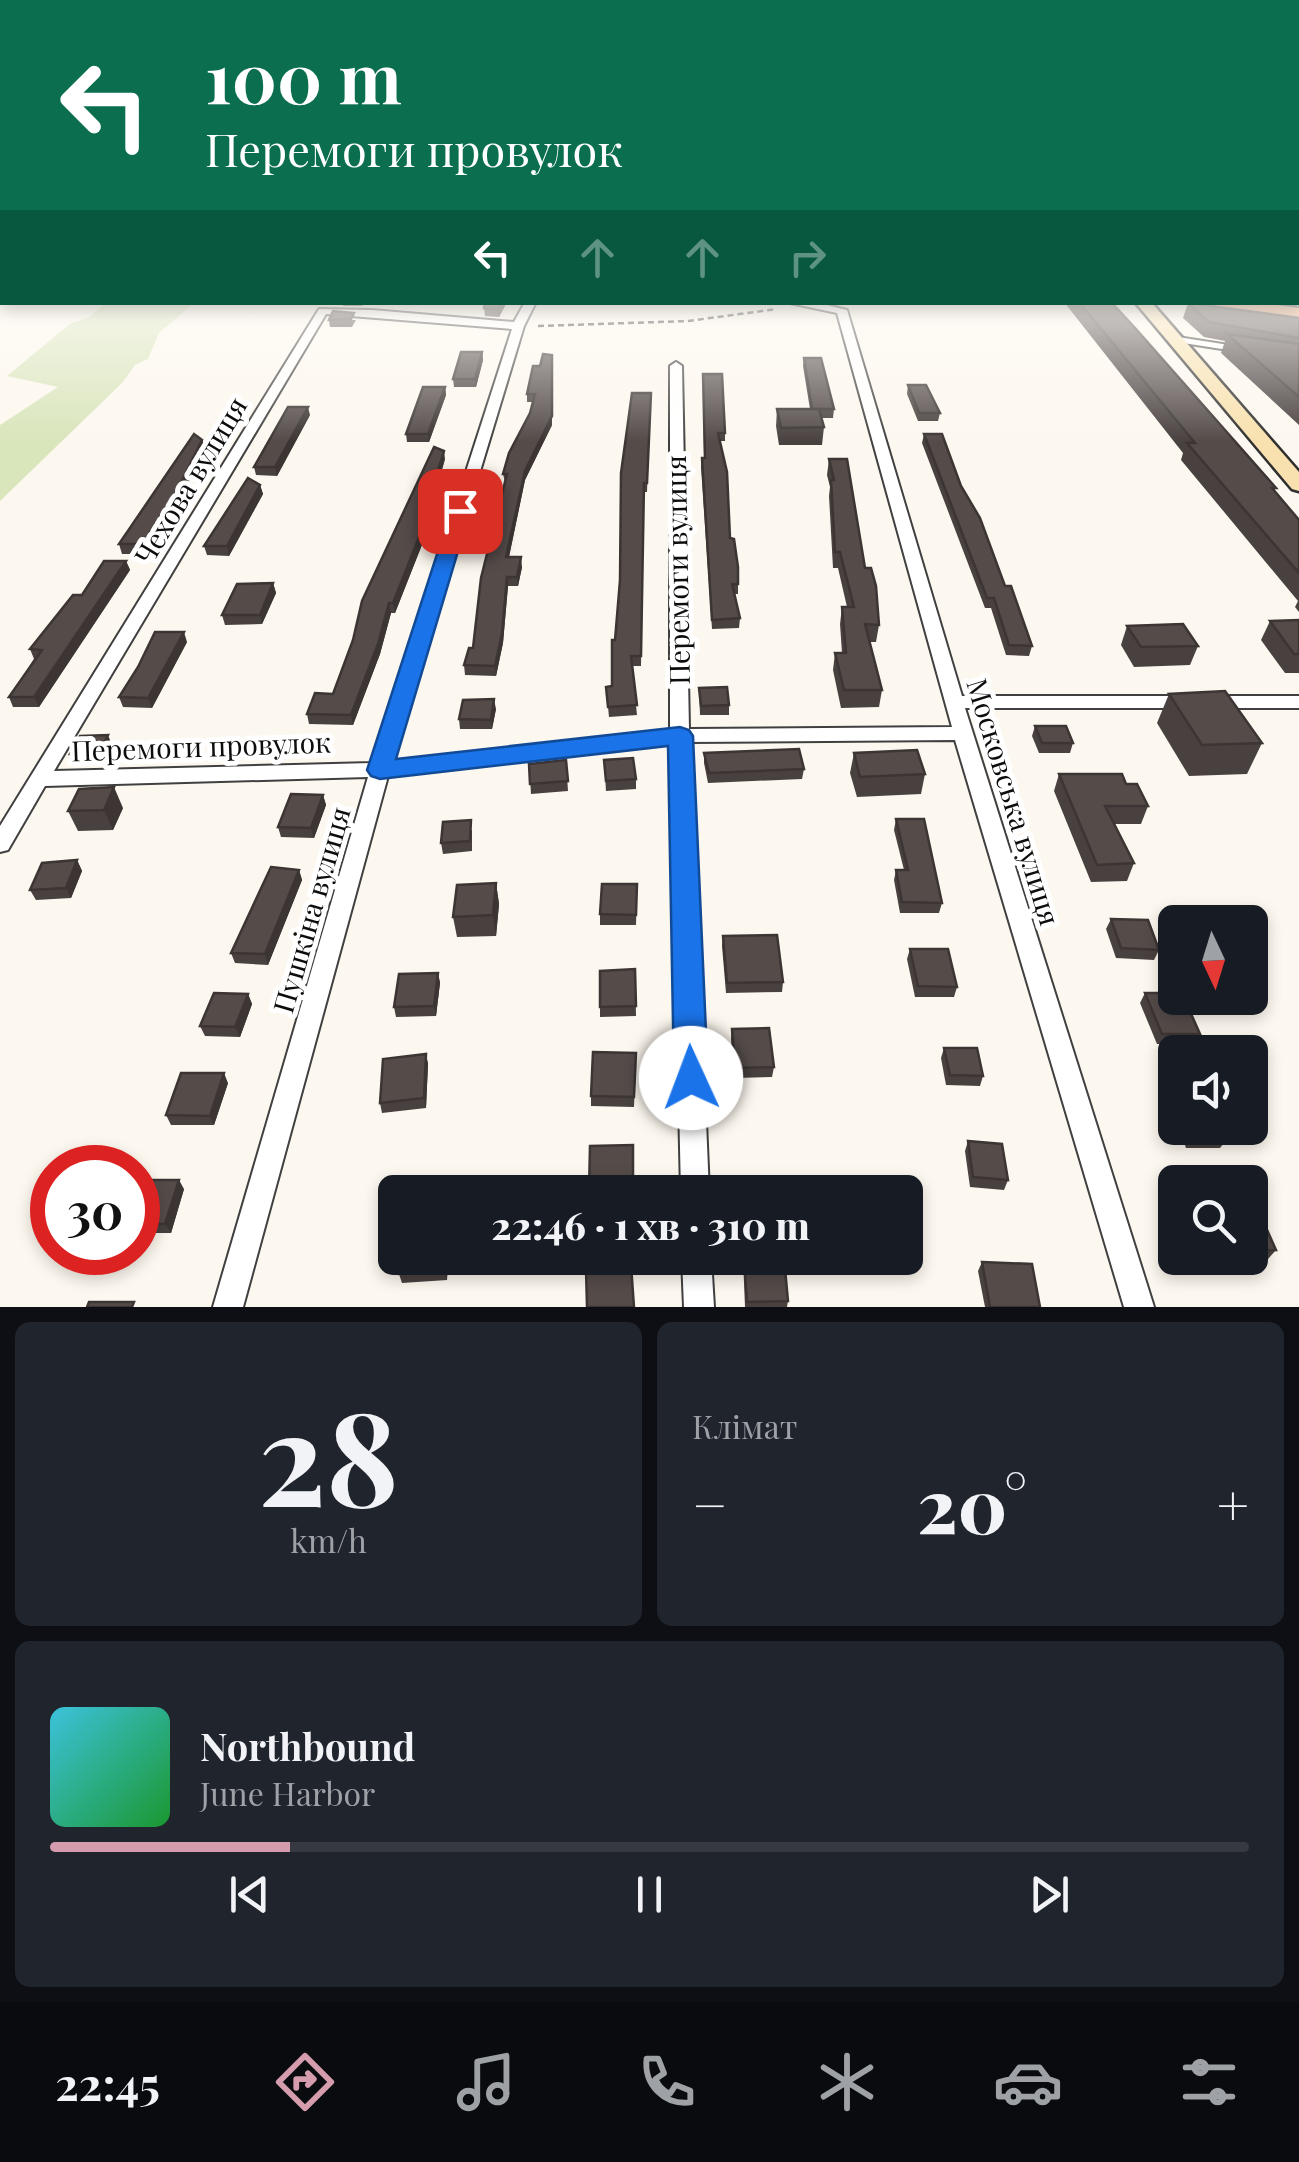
<!DOCTYPE html>
<html lang="uk">
<head>
<meta charset="utf-8">
<style>
  body { margin:0; font-family:"Playfair Display",serif; background:#20242c; color:#f1f3f6; height:100vh; display:flex; flex-direction:column; font-size:38px; white-space:nowrap }
  * { box-sizing:border-box; margin:0 }
  p { font-size:32px; color:#9ea1a6 }
  .icon { flex:none; width:55px; height:55px; fill:none; stroke:currentColor; stroke-width:2; stroke-linecap:round; stroke-linejoin:round }
  .map { position:relative; height:1307px; overflow:hidden }
  .panel { display:flex; flex-direction:column; gap:15px; padding:15px; background:#0d0f14; flex:1 }
  .panel>* { flex:none }
  .hud { position:absolute; left:0px; top:0px; width:1300px; height:305px; box-shadow:0 5px 15px #0003; background:#0b6e4f; color:#fff; overflow:hidden }
  .needle { width:65px; rotate:176deg }
  .buttons { position:absolute; left:1158px; top:905px; display:grid; gap:20px }
  .buttons a { display:grid; place-items:center; width:110px; height:110px; border-radius:15px; background:#171b24; box-shadow:0 5px 15px #0003; font-size:50px }
  .speed { position:absolute; left:30px; top:1145px; display:flex; gap:20px; font-size:50px; font-weight:700; text-align:center }
  .speed>* { display:grid; place-content:center; width:130px; height:130px; border-radius:50%; background:#171b24; box-shadow:0 5px 15px #0003; line-height:1 }
  .speed .limit { border:15px solid #d22; background:#fff; color:#111 }
  .pin { position:absolute; display:grid; place-items:center; width:85px; height:85px; color:#fff; margin:-42px; border-radius:20px; box-shadow:0 5px 15px #0006 }
  .me { position:absolute; width:110px; margin:-55px; rotate:358deg; stroke-linejoin:round; filter:drop-shadow(0 0 8px #0008) }
  .turn { display:flex; align-items:center; gap:35px; height:210px; padding:0 40px; font-size:45px }
  .turn .icon { width:130px; height:130px; stroke-width:2.5 }
  .turn b { display:block; font-size:70px; line-height:85px }
  .lanes { display:flex; align-items:center; height:95px; padding:0 40px; background:#0003; justify-content:center; gap:50px; direction:ltr }
  .lanes .off { opacity:.35 }
  .big { font-size:75px; font-weight:800; line-height:1.1 }
  .panel .card { flex:1; display:flex; flex-direction:column; justify-content:center; gap:15px; min-width:0; padding:0 35px; border-radius:15px; background:#20242c }
  .panel .dial { align-items:center; gap:0 }
  .dial b { font-size:130px; line-height:1 }
  .song { display:flex; align-items:center; gap:30px }
  .cover { width:120px; height:120px; border-radius:15px; background:linear-gradient(135deg,hsl(190 70% 55%),hsl(130 70% 35%)) }
  .played { height:10px; border-radius:5px; background:linear-gradient(90deg,#d49cac 20%,#363941 20%) }
  .keys { display:flex; justify-content:space-around; direction:ltr }
  .heat { display:flex; justify-content:space-between; align-items:center; font-size:55px; direction:ltr }
  .panel .tiles { flex:1; display:grid; gap:15px; grid-template-columns:1fr 1fr }
  .card:last-child { grid-column:span 2 }
  .trip { position:absolute; left:378px; top:1175px; width:545px; height:100px; border-radius:15px; background:#171b24; box-shadow:0 5px 15px #0003; font-weight:800; line-height:100px; text-align:center }
  .tab-bar { display:flex; height:160px; justify-content:space-around; align-items:center; background:#090b0e; color:#9ea1a6 }
  .tab-bar .icon { width:70px; height:70px }
  .tab-bar .on { color:#d49cac }
  .tab-bar b { font-size:45px; color:#f1f3f6 }
  .map>svg:first-child { display:block }
  .green { fill:#d9e5bb }
  .lines { fill:none; stroke-linecap:round; stroke-linejoin:round }
  .service-casing { stroke:#404040; stroke-width:9 }
  .minor-casing { stroke:#404040; stroke-width:4 }
  .secondary-casing { stroke:#2f2f2f; stroke-width:5 }
  .trunk-casing { stroke:#1e1e1e; stroke-width:5 }
  .path { stroke:#2f2f2f; stroke-width:2.5; stroke-dasharray:6 4; stroke-linecap:butt }
  .service { stroke:#fff; stroke-width:5 }
  .minor { fill:#fff; fill-rule:evenodd }
  .secondary { fill:#f8e1af; fill-rule:evenodd }
  .trunk { fill:#ea9d6a; fill-rule:evenodd }
  .wall { fill:#494140 }
  .shaded-wall { fill:#3c3534 }
  .building { fill:#554c4a; stroke:#3c3534; stroke-width:2.5 }
  .route { fill:#1a73e8; stroke:#114b97; stroke-width:2.5 }
  .labels { text-anchor:middle; stroke-width:10; stroke-linejoin:round; paint-order:stroke }
  .street-label { font-size:28px; fill:#0d0d0d; stroke:#fff }
</style>
</head>
<body>
<div class="map">
<svg width="1299" height="1307" viewBox="0 0 1299 1307">
  <rect width="100%" height="100%" fill="#fdf8ef"/>
  <!-- green -->
  <polygon class="green" points="105,303 194,303 159,333 148,359 135,365 122,383 0,501 0,425 58,387 7,376 70,324 89,317"/>
  <g class="lines">
    <!-- service casing -->
    <g class="service-casing">
      <polyline id="service" points="1174,339 1232,348"/>
    </g>
    <!-- minor casing -->
    <g class="minor-casing">
      <g id="minor">
        <path d="M525 302H536L524 326 392 762 670 730V366L676 362 682 366 689 729 952 727 837 313 785 302H814L847 310 962 696H1299V708H965L1154 1307H1124L955 740 690 742 709 1192H681L671 744 388 776 243 1307H213L368 777 45 786 8 850 0 852V826L319 309 372 310 514 322ZM326 314 512 329 372 763 54 771Z"/>
        <polygon points="682,1258 711,1258 714,1307 684,1307"/>
      </g>
    </g>
    <!-- secondary casing -->
    <g class="secondary-casing">
      <polygon id="secondary" points="1135,302 1151,302 1299,472 1299,491 1292,489"/>
    </g>
    <!-- trunk casing -->
    <g class="trunk-casing">
      <polygon id="trunk" points="1204,302 1256,302 1299,308 1299,320 1213,307"/>
    </g>
    <!-- path -->
    <polyline class="path" points="538,326 688,321 777,309"/>
    <!-- service -->
    <use href="#service" class="service"/>
    <!-- minor -->
    <use href="#minor" class="minor"/>
    <!-- secondary -->
    <use href="#secondary" class="secondary"/>
    <!-- trunk -->
    <use href="#trunk" class="trunk"/>
  </g>
  <!-- wall -->
  <g class="wall">
    <polygon points="337,302 364,302 362,306 344,306"/>
    <polygon points="507,302 499,317 485,316 484,308"/>
    <polygon points="1064,302 1111,302 1276,488 1274,491 1299,520 1299,612 1295,607 1298,601 1181,460 1183,453"/>
    <polygon points="1188,303 1299,318 1299,425 1221,353 1225,341 1204,337 1183,318"/>
    <polygon points="329,320 356,320 352,327 330,327"/>
    <polygon points="482,352 483,360 476,387 454,387 453,379"/>
    <polygon points="804,358 834,409 833,418 821,418 824,427 822,445 779,445 776,426 777,409 810,409 803,366"/>
    <polygon points="533,366 552,425 525,480 509,557 522,567 518,586 508,586 503,643 496,676 465,675 464,665 473,648 505,482 503,474 530,413 533,402 527,402 527,394"/>
    <polygon points="703,374 725,433 725,441 720,441 730,538 738,584 738,594 734,594 740,618 739,628 712,629 701,467 702,458 704,458"/>
    <polygon points="908,385 940,413 938,421 918,421 907,394"/>
    <polygon points="445,387 446,395 429,442 407,442 406,434"/>
    <polygon points="651,393 647,492 644,492 641,666 632,666 637,715 609,717 606,687 612,686 615,640"/>
    <polygon points="310,415 277,476 256,475 254,467"/>
    <polygon points="924,434 961,486 1032,646 1029,656 1006,655 991,608 985,608 922,443"/>
    <polygon points="202,440 205,448 181,498 145,554 122,554 119,544"/>
    <polygon points="445,459 426,525 427,532 395,613 391,613 380,654 353,725 309,724 307,714 333,694 353,640"/>
    <polygon points="829,459 865,568 879,625 876,642 870,642 882,690 879,707 841,708 833,670 835,653 842,653 840,624 842,607 847,607 838,568 833,568 829,496 830,487 827,475"/>
    <polygon points="260,485 263,494 229,556 207,555 204,546"/>
    <polygon points="126,561 130,570 39,707 13,707 9,697 34,659 30,649 82,595"/>
    <polygon points="273,583 276,593 262,624 225,625 222,615"/>
    <polygon points="1299,620 1299,673 1285,673 1261,640 1270,621"/>
    <polygon points="1127,626 1198,646 1190,665 1134,667 1121,645"/>
    <polygon points="187,642 152,708 123,707 119,697"/>
    <polygon points="699,688 729,705 729,715 700,715"/>
    <polygon points="1169,694 1262,743 1247,774 1189,776 1157,723"/>
    <polygon points="496,709 492,729 460,729 459,719"/>
    <polygon points="1035,726 1073,743 1070,753 1039,753 1032,736"/>
    <polygon points="112,745 103,764 75,764 70,754"/>
    <polygon points="704,753 804,769 802,779 708,783 704,763"/>
    <polygon points="854,753 925,774 921,794 857,797 850,773"/>
    <polygon points="566,760 568,791 531,794 529,764"/>
    <polygon points="604,760 636,779 636,789 606,791"/>
    <polygon points="1059,774 1126,784 1148,806 1141,824 1114,824 1134,863 1127,881 1091,882 1054,791"/>
    <polygon points="323,795 326,805 314,838 281,837 278,827"/>
    <polygon points="123,808 113,830 78,831 68,811"/>
    <polygon points="896,819 942,903 939,913 900,913 894,880 896,870 904,870 894,830"/>
    <polygon points="472,830 472,851 443,854 441,843"/>
    <polygon points="77,860 82,871 71,898 36,900 30,890"/>
    <polygon points="299,870 302,880 268,965 235,963 231,953"/>
    <polygon points="496,883 499,904 496,936 457,937 453,917"/>
    <polygon points="637,884 636,925 600,925 600,914"/>
    <polygon points="1111,919 1159,950 1154,960 1116,958 1106,929"/>
    <polygon points="723,936 783,982 782,992 726,993 722,946"/>
    <polygon points="910,949 957,987 954,997 915,997 907,959"/>
    <polygon points="635,969 636,1016 600,1017 600,971"/>
    <polygon points="438,973 440,983 436,1016 396,1017 394,1007"/>
    <polygon points="1145,993 1200,1034 1194,1044 1157,1044 1140,1003"/>
    <polygon points="248,994 252,1004 240,1037 205,1036 200,1026"/>
    <polygon points="732,1029 774,1067 772,1077 734,1078 731,1039"/>
    <polygon points="944,1048 983,1076 980,1086 946,1085 941,1058"/>
    <polygon points="636,1053 634,1107 591,1106 591,1096"/>
    <polygon points="426,1054 428,1064 426,1108 382,1113 380,1103"/>
    <polygon points="228,1083 214,1125 171,1125 166,1115"/>
    <polygon points="1179,1128 1222,1128 1227,1139 1220,1148 1186,1148"/>
    <polygon points="968,1141 1008,1180 1004,1190 970,1187 965,1151"/>
    <polygon points="138,1180 184,1189 171,1233 138,1233"/>
    <polygon points="1250,1206 1276,1250 1268,1259 1227,1260 1226,1258 1250,1258"/>
    <polygon points="448,1258 447,1280 402,1283 399,1274"/>
    <polygon points="743,1258 788,1301 787,1307 745,1307"/>
    <polygon points="982,1262 1040,1307 985,1307 978,1271"/>
  </g>
  <!-- shaded-wall -->
  <g class="shaded-wall">
    <polygon points="502,302 507,302 499,317 498,309"/>
    <polygon points="482,352 483,360 476,387 475,379"/>
    <polygon points="552,355 552,425 525,480 507,566 506,557"/>
    <polygon points="445,387 446,395 429,442 428,434"/>
    <polygon points="308,407 310,415 277,476 275,467"/>
    <polygon points="202,440 205,448 181,498 145,554 142,544"/>
    <polygon points="444,451 445,459 426,525 427,532 395,613 393,603 422,522"/>
    <polygon points="260,485 263,494 229,556 227,546"/>
    <polygon points="521,557 522,567 518,586 517,577"/>
    <polygon points="126,561 130,570 39,707 34,697"/>
    <polygon points="507,577 508,586 503,643 496,676 495,666"/>
    <polygon points="273,583 276,593 262,624 260,615"/>
    <polygon points="389,603 391,613 380,654 353,725 351,715"/>
    <polygon points="184,632 187,642 152,708 148,698"/>
    <polygon points="494,699 496,709 492,729 491,720"/>
    <polygon points="108,735 112,745 103,764 99,753"/>
    <polygon points="114,787 123,808 113,830 104,810"/>
    <polygon points="323,795 326,805 314,838 311,828"/>
    <polygon points="77,860 82,871 71,898 66,888"/>
    <polygon points="299,870 302,880 268,965 265,954"/>
    <polygon points="496,883 499,904 496,936 493,915"/>
    <polygon points="438,973 440,983 436,1016 434,1006"/>
    <polygon points="248,994 252,1004 240,1037 235,1027"/>
    <polygon points="426,1054 428,1064 426,1108 424,1098"/>
    <polygon points="224,1073 228,1083 214,1125 210,1116"/>
    <polygon points="179,1180 184,1189 171,1233 165,1224"/>
    <polygon points="445,1258 448,1258 447,1280 444,1271"/>
  </g>
  <!-- building -->
  <g class="building">
    <polygon points="485,302 502,302 498,309 484,308"/>
    <polygon points="1079,302 1111,302 1136,329 1276,488 1272,488 1299,520 1299,573 1187,443 1195,443"/>
    <polygon points="1188,303 1299,318 1299,338 1209,322"/>
    <polygon points="333,311 354,313 351,319 329,320"/>
    <polygon points="1227,334 1299,344 1299,397"/>
    <polygon points="461,352 482,352 475,379 453,379"/>
    <polygon points="543,354 552,355 552,416 525,471 506,557 521,557 517,577 507,577 502,633 495,666 464,665 469,648 473,648 481,578 507,474 503,474 509,453 530,413 535,394 527,394 533,366 540,366"/>
    <polygon points="804,358 821,358 834,409 812,409"/>
    <polygon points="703,374 722,374 725,433 718,433 727,472 730,538 734,539 738,567 738,584 732,584 740,618 712,620 702,458 705,458"/>
    <polygon points="908,385 926,385 940,413 919,413"/>
    <polygon points="423,387 445,387 428,434 406,434"/>
    <polygon points="632,393 651,393 647,483 644,483 641,656 631,656 637,705 608,707 606,687 612,686 612,640 615,640 620,580 621,473"/>
    <polygon points="288,407 308,407 275,467 254,467"/>
    <polygon points="777,409 819,409 824,427 781,428"/>
    <polygon points="194,434 202,440 178,489 142,544 119,544"/>
    <polygon points="924,434 942,434 961,486 980,518 1005,586 1011,586 1032,646 1009,645 994,598 987,598"/>
    <polygon points="434,447 444,451 422,522 425,522 393,603 389,603 378,644 351,715 307,714 315,693 333,694 353,640 362,601"/>
    <polygon points="829,459 847,459 865,568 871,568 876,586 879,625 865,624 882,690 844,690 835,653 846,653 842,607 854,607 840,552 835,552 831,480 834,480"/>
    <polygon points="248,478 260,485 227,546 204,546"/>
    <polygon points="104,561 126,561 34,697 9,697 42,650 30,649 73,595 82,595"/>
    <polygon points="273,583 260,615 222,615 237,584"/>
    <polygon points="1299,620 1299,654 1294,654 1270,621"/>
    <polygon points="1183,624 1198,646 1141,647 1127,626"/>
    <polygon points="155,632 184,632 148,698 119,697 138,667"/>
    <polygon points="727,687 729,705 701,706 699,688"/>
    <polygon points="1225,691 1262,743 1202,745 1169,694"/>
    <polygon points="494,699 491,720 459,719 463,700"/>
    <polygon points="1035,726 1066,726 1073,743 1042,743"/>
    <polygon points="108,735 99,753 70,754 80,736"/>
    <polygon points="799,749 804,769 709,773 704,753"/>
    <polygon points="917,750 925,774 860,777 854,753"/>
    <polygon points="633,758 636,779 606,781 604,760"/>
    <polygon points="566,760 568,781 530,784 529,764"/>
    <polygon points="1059,774 1122,774 1126,784 1137,784 1148,806 1105,806 1134,863 1097,865"/>
    <polygon points="114,787 104,810 68,811 79,789"/>
    <polygon points="291,794 323,795 311,828 278,827"/>
    <polygon points="896,819 924,819 942,903 902,902 896,870 908,870"/>
    <polygon points="471,820 470,841 441,843 443,822"/>
    <polygon points="77,860 66,888 30,890 42,863"/>
    <polygon points="271,867 299,870 265,954 231,953"/>
    <polygon points="496,883 493,915 453,917 457,885"/>
    <polygon points="602,884 637,884 636,915 600,914"/>
    <polygon points="1111,919 1148,920 1159,950 1121,948"/>
    <polygon points="777,935 783,982 727,983 723,936"/>
    <polygon points="910,949 948,949 957,987 918,986"/>
    <polygon points="635,969 636,1006 600,1007 600,971"/>
    <polygon points="438,973 434,1006 394,1007 399,974"/>
    <polygon points="214,993 248,994 235,1027 200,1026"/>
    <polygon points="1145,993 1175,993 1175,998 1184,998 1200,1034 1162,1034"/>
    <polygon points="769,1028 774,1067 735,1068 732,1029"/>
    <polygon points="944,1048 977,1048 983,1076 950,1075"/>
    <polygon points="593,1052 636,1053 634,1097 591,1096"/>
    <polygon points="426,1054 424,1098 380,1103 383,1059"/>
    <polygon points="181,1073 224,1073 210,1116 166,1115"/>
    <polygon points="1189,1128 1222,1128 1227,1139 1192,1138"/>
    <polygon points="968,1141 1002,1144 1008,1180 973,1177"/>
    <polygon points="633,1145 633,1192 589,1192 590,1146"/>
    <polygon points="138,1180 179,1180 165,1224 138,1224"/>
    <polygon points="1256,1205 1276,1250 1250,1251 1250,1206"/>
    <polygon points="401,1258 445,1258 444,1271 399,1274"/>
    <polygon points="744,1258 784,1258 788,1301 747,1302"/>
    <polygon points="982,1262 1032,1264 1040,1307 990,1307"/>
    <polygon points="631,1265 634,1307 587,1307 586,1269"/>
    <polygon points="89,1302 134,1302 132,1307 87,1307"/>
  </g>
  <!-- sky -->
  <linearGradient id="sky" x2="0" y2="1"><stop stop-color="#95c8eb"/><stop offset="0.59" stop-color="#fefcf8"/><stop offset="1" stop-color="#fefcf8" stop-opacity="0"/></linearGradient>
  <rect width="1299" height="442" fill="url(#sky)"/>
  <!-- route -->
  <polygon class="route" points="460,505 470,511 396,759 680,727 689,730 693,736 708,1078 703,1090 691,1094 679,1090 674,1078 668,746 380,779 371,776 367,770 451,511"/>
  <g class="labels">
    <!-- street labels -->
    <g class="street-label">
      <text transform="translate(191 481) rotate(-59)" y="10">Чехова вулиця</text>
      <text transform="translate(678 570) rotate(-91)" y="10">Перемоги вулиця</text>
      <text transform="translate(201 747) rotate(-2)" y="10">Перемоги провулок</text>
      <text transform="translate(1013 802) rotate(73)" y="10">Московська вулиця</text>
      <text transform="translate(312 910) rotate(-74)" y="10">Пушкіна вулиця</text>
    </g>
  </g>
</svg>
<div class="buttons">
<a><svg class="needle" viewBox="-14 -14 28 28"><path d="M0-13l5 13h-10z" fill="#e53935"/><path d="M0 13l5-13h-10z" fill="#9ea1a6"/></svg></a>
<a><svg class="icon" aria-label="sound" viewBox="0 0 24 24"><path d="M4 9h4l5-4v14l-5-4H4zM17 9q2 3 0 6"/></svg></a>
<a><svg class="icon" aria-label="search" viewBox="0 0 24 24"><circle cx="10" cy="10" r="6"/><path d="M15 15l6 6"/></svg></a>
</div>
<div class="speed"><div class="limit">30</div></div>
<div class="pin" style="left:460px;top:511px;background:#d93025"><svg class="icon" aria-label="arrive" viewBox="0 0 24 24"><path d="M6 21V4h12l-3 4 3 4H6"/></svg></div>
<svg class="me" style="left:691px;top:1078px" viewBox="-20 -20 40 40"><circle r="19" fill="#fff"/><path d="M0-13L10 11 0 6-10 11z" fill="#1a73e8"/></svg>
<div class="trip">22:46 · 1 хв · 310 m</div>
<div class="hud">
<div class="turn"><svg class="icon" aria-label="left" viewBox="0 0 24 24"><path d="M17 20v-9H6M10 6l-5 5 5 5"/></svg><div><b>100 m</b>Перемоги провулок</div></div>
<div class="lanes"><svg class="icon" aria-label="left" viewBox="0 0 24 24"><path d="M17 20v-9H6M10 6l-5 5 5 5"/></svg><svg class="icon off" aria-label="ahead" viewBox="0 0 24 24"><path d="M12 20V5M6 11l6-6 6 6"/></svg><svg class="icon off" aria-label="ahead" viewBox="0 0 24 24"><path d="M12 20V5M6 11l6-6 6 6"/></svg><svg class="icon off" aria-label="right" viewBox="0 0 24 24"><path d="M7 20v-9h11M14 6l5 5-5 5"/></svg></div>
</div>
</div>
<section class="panel">
<div class="tiles">
<div class="card dial"><b>28</b><p>km/h</p></div>
<div class="card"><p>Клімат</p>
<div class="heat"><a>−</a><b class="big">20°</b><a>+</a></div>
</div>
<div class="card">
<div class="song"><i class="cover"></i><div><b>Northbound</b><p>June Harbor</p></div></div>
<div class="played"></div>
<div class="keys"><svg class="icon" aria-label="previous" viewBox="0 0 24 24"><path d="M18 5L8 12l10 7zM5 5v14"/></svg><svg class="icon" aria-label="pause" viewBox="0 0 24 24"><path d="M8 5v14M16 5v14"/></svg><svg class="icon" aria-label="next" viewBox="0 0 24 24"><path d="M6 5l10 7-10 7zM19 5v14"/></svg></div>
</div>
</div>
</section>
<nav class="tab-bar">
<b>22:45</b>
<svg class="icon on" aria-label="directions" viewBox="0 0 24 24"><path d="M12 3l9 9-9 9-9-9zM9 14v-3h6M13 9l2 2-2 2"/></svg>
<svg class="icon" aria-label="music" viewBox="0 0 24 24"><path d="M9 18V5l10-2v13"/><circle cx="6" cy="18" r="3"/><circle cx="16" cy="16" r="3"/></svg>
<svg class="icon" aria-label="phone" viewBox="0 0 24 24"><path d="M5 4h4l2 5-3 2q2 4 5 5l2-3 5 2v4C11 20 4 13 5 4z"/></svg>
<svg class="icon" aria-label="climate" viewBox="0 0 24 24"><path d="M12 3v18M4 7l16 10M4 17L20 7"/></svg>
<svg class="icon" aria-label="car" viewBox="0 0 24 24"><path d="M5 17H2v-5l4-1 3-4h7l3 4 3 1v5h-3M9 17h6M6 11h13"/><circle cx="7" cy="17" r="2"/><circle cx="17" cy="17" r="2"/></svg>
<svg class="icon" aria-label="filters" viewBox="0 0 24 24"><path d="M4 7h16M4 17h16"/><circle cx="9" cy="7" r="2"/><circle cx="15" cy="17" r="2"/></svg>
</nav>
</body>
</html>
